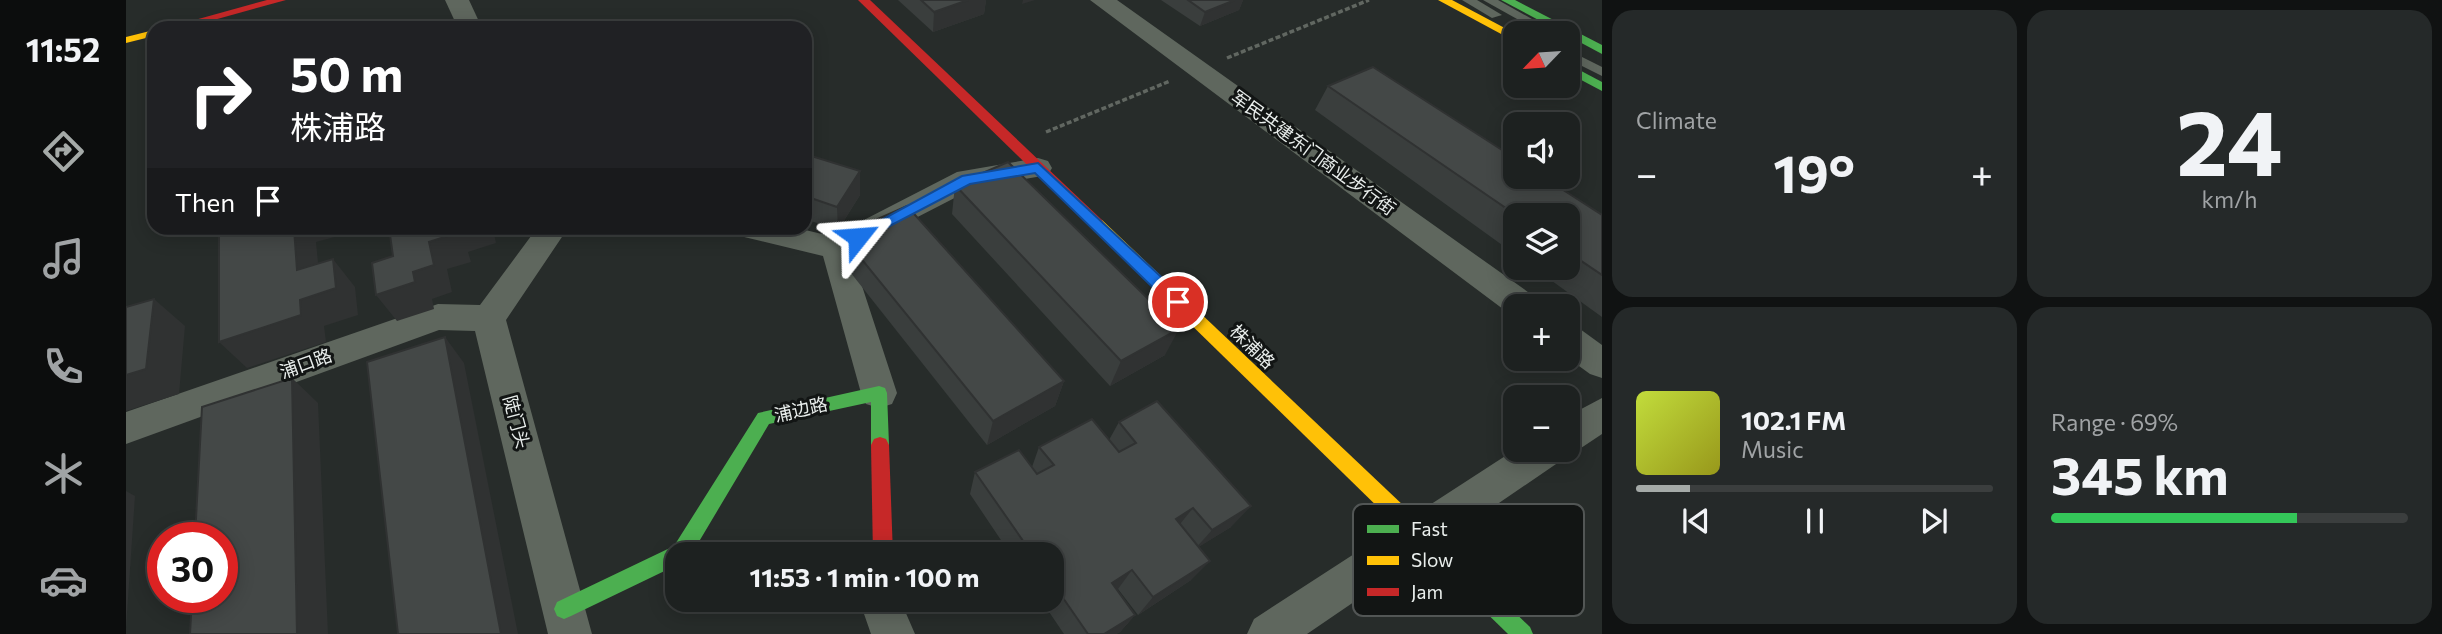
<!DOCTYPE html>
<html lang="en">
<head>
<meta charset="utf-8">
<style>
  body { margin:0; font-family:Commissioner,"Noto Sans SC",sans-serif; background:#252929; color:#f1f3f6; height:100vh; display:flex; flex-direction:column; font-size:26px; white-space:nowrap }
  * { box-sizing:border-box; margin:0 }
  p { font-size:23px; color:#a0a3a5 }
  .icon { flex:none; width:38px; height:38px; fill:none; stroke:currentColor; stroke-width:2; stroke-linecap:round; stroke-linejoin:round }
  .map { position:relative; flex:1; overflow:hidden }
  .side { display:flex; flex-direction:column; gap:10px; padding:10px; background:#101212; width:840px }
  .side>* { flex:none }
  .top-card { position:absolute; left:21px; top:21px; width:665px; height:214px; border-radius:21px; box-shadow:0 4px 18px #0003,0 0 0 2px #3b3e3e; background:#202124; color:#fff; overflow:hidden }
  .needle { width:46px; rotate:245deg }
  .fabs { position:absolute; left:1377px; top:21px; display:grid; gap:14px }
  .fabs a { display:grid; place-items:center; width:77px; height:77px; border-radius:14px; background:#1d2120; box-shadow:0 4px 18px #0003,0 0 0 2px #3b3e3e; font-size:35px }
  .speed { position:absolute; left:21px; top:522px; display:flex; gap:14px; font-size:35px; font-weight:700; text-align:center }
  .speed>* { display:grid; place-content:center; width:91px; height:91px; border-radius:50%; background:#1d2120; box-shadow:0 4px 18px #0003,0 0 0 2px #3b3e3e; line-height:1 }
  .speed .limit { border:10px solid #d22; background:#fff; color:#111 }
  .pin { position:absolute; display:grid; place-items:center; width:60px; height:60px; color:#fff; margin:-30px; border:4px solid #fff; border-radius:50%; box-shadow:0 2px 7px #0007 }
  .me { position:absolute; width:77px; margin:-38px; rotate:62deg; stroke-linejoin:round; filter:drop-shadow(0 0 5px #0008) }
  .turn { display:flex; align-items:center; gap:24px; height:147px; padding:0 28px; font-size:32px }
  .turn .icon { width:91px; height:91px; stroke-width:2.5 }
  .turn b { display:block; font-size:49px; line-height:60px }
  .then { display:flex; align-items:center; height:66px; padding:0 28px; background:#0003; gap:14px; font-size:26px }
  .big { font-size:52px; font-weight:700; line-height:1.1 }
  .side .card { flex:1; display:flex; flex-direction:column; justify-content:center; gap:10px; min-width:0; padding:0 24px; border-radius:21px; background:#252929 }
  .side .dial { align-items:center; gap:0 }
  .dial b { font-size:91px; line-height:1 }
  .song { display:flex; align-items:center; gap:21px }
  .cover { width:84px; height:84px; border-radius:10px; background:linear-gradient(135deg,hsl(70 70% 55%),hsl(60 70% 35%)) }
  .played { height:7px; border-radius:4px; background:linear-gradient(90deg,#a5aaa8 15%,#3b3e3e 15%) }
  .keys { display:flex; justify-content:space-around; direction:ltr }
  .heat { display:flex; justify-content:space-between; align-items:center; font-size:38px; direction:ltr }
  .charge { height:10px; border-radius:5px; background:linear-gradient(90deg,#34c759 69%,#3b3e3e 0) }
  .side .tiles { flex:1; display:grid; gap:10px; grid-template-columns:repeat(2,1fr) }
  .trip { position:absolute; left:539px; top:542px; width:399px; height:70px; border-radius:21px; background:#1d2120; box-shadow:0 4px 18px #0003,0 0 0 2px #3b3e3e; font-weight:700; line-height:70px; text-align:center }
  main { display:flex; flex:1; min-height:0 }
  .menu { display:flex; flex-direction:column; width:126px; justify-content:space-around; align-items:center; background:#0c0d0d; color:#a0a3a5 }
  .menu .icon { width:49px; height:49px }
  .menu .current { color:#a5aaa8 }
  .menu b { font-size:32px; color:#f1f3f6 }
  .map>svg:first-child { display:block }
  .lines { fill:none; stroke-linecap:round; stroke-linejoin:round }
  .path { stroke:#616761; stroke-width:3.5; stroke-dasharray:5 2.5; stroke-linecap:butt }
  .lane { fill:#5f675e; fill-rule:evenodd }
  .street { fill:#5f675e; fill-rule:evenodd }
  .fast { fill:#4caf50; fill-rule:evenodd }
  .slow { fill:#ffc107; fill-rule:evenodd }
  .jam { fill:#c62828; fill-rule:evenodd }
  .wall { fill:#3a3e3d }
  .shaded-wall { fill:#303232 }
  .building { fill:#444847; stroke:#303232; stroke-width:2 }
  .route { fill:#1a73e8; stroke:#114b97; stroke-width:2 }
  .labels { text-anchor:middle; stroke-width:6; stroke-linejoin:round; paint-order:stroke }
  .street-label { font-size:18px; fill:#e9eeec; stroke:#121514 }
  .key { fill:#121514; stroke:#525655; stroke-width:2 }
  .key-label { font-size:19px; fill:#e9eeec }
</style>
</head>
<body>
<main>
<nav class="menu">
<b>11:52</b>
<svg class="icon current" aria-label="directions" viewBox="0 0 24 24"><path d="M12 3l9 9-9 9-9-9zM9 14v-3h6M13 9l2 2-2 2"/></svg>
<svg class="icon" aria-label="music" viewBox="0 0 24 24"><path d="M9 18V5l10-2v13"/><circle cx="6" cy="18" r="3"/><circle cx="16" cy="16" r="3"/></svg>
<svg class="icon" aria-label="phone" viewBox="0 0 24 24"><path d="M5 4h4l2 5-3 2q2 4 5 5l2-3 5 2v4C11 20 4 13 5 4z"/></svg>
<svg class="icon" aria-label="climate" viewBox="0 0 24 24"><path d="M12 3v18M4 7l16 10M4 17L20 7"/></svg>
<svg class="icon" aria-label="car" viewBox="0 0 24 24"><path d="M5 17H2v-5l4-1 3-4h7l3 4 3 1v5h-3M9 17h6M6 11h13"/><circle cx="7" cy="17" r="2"/><circle cx="17" cy="17" r="2"/></svg>
</nav>
<div class="map">
<svg width="1476" height="634" viewBox="0 0 1476 634">
  <rect width="100%" height="100%" fill="#272c2a"/>
  <g class="lines">
    <!-- path -->
    <g class="path">
      <polyline points="1101,58 1243,0"/>
      <polyline points="920,132 1044,81"/>
    </g>
    <!-- lane -->
    <g class="lane">
      <polygon points="1336,0 1351,0 1376,15 1366,18"/>
      <polygon points="1357,0 1372,0 1431,33 1416,33"/>
      <polygon points="1442,50 1476,67 1476,76 1442,59"/>
    </g>
    <!-- street -->
    <g class="street">
      <polygon points="319,0 343,0 356,28 332,28"/>
      <polygon points="964,0 991,0 1409,297 1413,306 1390,306 1390,317 1385,315"/>
      <polygon points="912,158 922,161 926,168 922,175 848,188 743,242 732,239 728,231 732,223 831,172"/>
      <polygon points="411,228 442,228 380,320 466,634 422,634 349,331 313,330 0,444 0,412 312,304 354,305"/>
      <polygon points="610,228 671,228 721,240 771,393 766,404 753,408 740,404 735,393 697,256 614,236"/>
      <polygon points="1442,325 1454,329 1476,345 1476,378 1464,374 1442,358"/>
      <polygon points="1476,398 1476,434 1455,448 1438,451 1433,462 1181,634 1121,634 1128,619 1390,449 1442,450 1442,416"/>
      <polygon points="737,600 779,600 779,611 789,634 745,634 737,611"/>
    </g>
    <!-- fast -->
    <g class="fast">
      <polygon points="1375,0 1389,0 1476,45 1476,54"/>
      <polygon points="1442,64 1476,82 1476,91 1442,73"/>
      <polygon points="753,386 759,388 761,393 763,445 760,451 754,453 748,451 745,445 745,402 643,424 565,555 551,555 551,565 445,616 438,619 431,616 428,609 431,602 548,546 632,413"/>
      <polygon points="1310,541 1317,543 1404,627 1407,634 1382,634 1303,557 1300,550 1303,543"/>
    </g>
    <!-- slow -->
    <g class="slow">
      <polygon points="1312,0 1326,0 1390,34 1390,42"/>
      <polygon points="28,30 28,36 0,43 0,37"/>
      <polygon points="971,219 976,220 1317,543 1320,550 1317,557 1310,559 1303,557 966,228 964,224"/>
    </g>
    <!-- jam -->
    <g class="jam">
      <polygon points="141,0 160,0 59,28 40,28"/>
      <polygon points="732,0 744,0 976,220 978,224 976,228 966,228"/>
      <polygon points="754,437 760,439 763,445 767,555 747,555 745,445 748,439"/>
    </g>
  </g>
  <!-- wall -->
  <g class="wall">
    <polygon points="772,0 860,0 858,14 807,32"/>
    <polygon points="1035,0 1117,0 1113,10 1074,26"/>
    <polygon points="1202,86 1476,215 1476,317 1408,268 1442,268 1442,215 1390,215 1390,255 1189,110"/>
    <polygon points="679,154 734,195 712,230 679,219"/>
    <polygon points="829,185 1039,355 984,386 826,214"/>
    <polygon points="640,228 666,228 661,235"/>
    <polygon points="716,235 938,381 929,406 861,445 717,263"/>
    <polygon points="993,422 1105,527 1072,547 1065,580 1012,615 992,589 990,590 1009,615 994,632 990,634 938,634 915,600 926,600 926,555 885,555 844,494 849,472 906,467 913,447 983,440"/>
  </g>
  <!-- shaded-wall -->
  <g class="shaded-wall">
    <polygon points="842,0 860,0 858,14 807,32 808,12"/>
    <polygon points="897,0 909,0 896,4"/>
    <polygon points="1109,0 1117,0 1113,10 1074,26 1079,12"/>
    <polygon points="734,171 734,195 712,230 711,207"/>
    <polygon points="168,228 215,228 216,235 190,242 195,293 207,259 229,287 232,315 198,326 200,342 121,368 93,342 171,270"/>
    <polygon points="327,228 387,228 368,234 370,243 342,252 345,262 321,269 326,292 306,299 308,309 271,321 250,295 287,272 303,242"/>
    <polygon points="660,228 666,228 661,235"/>
    <polygon points="28,299 59,326 53,394 0,411 0,375"/>
    <polygon points="1053,329 1039,355 984,386 995,361"/>
    <polygon points="319,337 338,363 392,634 375,634"/>
    <polygon points="166,378 192,403 202,634 171,634"/>
    <polygon points="938,381 929,406 861,445 867,421"/>
    <polygon points="0,491 9,496 0,628"/>
    <polygon points="1125,506 1105,527 1068,550 1086,530"/>
    <polygon points="1067,508 1050,529 1050,519"/>
    <polygon points="1084,561 1065,580 1012,615 1027,597"/>
    <polygon points="1006,570 992,589 972,601 986,583"/>
    <polygon points="1009,615 994,632 990,634 978,634"/>
  </g>
  <!-- building -->
  <g class="building">
    <polygon points="795,0 842,0 808,12"/>
    <polygon points="1062,0 1109,0 1079,12"/>
    <polygon points="1247,67 1390,159 1390,177 1417,177 1476,215 1476,275 1442,252 1442,215 1390,215 1202,86"/>
    <polygon points="679,154 734,171 711,207 679,196"/>
    <polygon points="882,162 1053,329 995,361 829,185"/>
    <polygon points="781,206 938,381 867,421 716,235"/>
    <polygon points="93,228 168,228 171,270 207,259 210,288 174,300 175,315 93,342"/>
    <polygon points="263,228 327,228 328,234 303,242 308,265 287,272 289,282 250,295 246,263 267,256"/>
    <polygon points="28,299 20,369 0,375 0,307"/>
    <polygon points="319,337 375,634 272,634 241,362"/>
    <polygon points="166,378 171,634 64,634 66,597 96,597 96,537 69,537 76,407"/>
    <polygon points="1031,401 1125,506 1086,530 1067,508 1050,519 1084,561 1027,597 1006,570 986,583 1009,615 978,634 962,634 926,582 926,555 907,555 849,472 893,450 911,474 928,465 913,447 966,419 993,452 1010,443 993,422"/>
  </g>
  <!-- route -->
  <polygon class="route" points="912,163 1058,298 1058,307 1047,307 909,173 844,184 737,240 732,242 724,237 836,176"/>
  <g class="labels">
    <!-- street labels -->
    <g class="street-label">
      <text transform="translate(1187 153) rotate(36)" y="6">军民共建东门商业步行街</text>
      <text transform="translate(1126 347) rotate(44)" y="6">株浦路</text>
      <text transform="translate(180 364) rotate(-20)" y="6">浦口路</text>
      <text transform="translate(675 410) rotate(-13)" y="6">浦边路</text>
      <text transform="translate(390 422) rotate(75)" y="6">陡门头</text>
    </g>
  </g>
  <!-- legend -->
  <rect x="1227" y="504" width="231" height="112" rx="10" class="key"/>
  <rect x="1241" y="525" width="32" height="8" fill="#4caf50"/>
  <rect x="1241" y="556" width="32" height="9" fill="#ffc107"/>
  <rect x="1241" y="588" width="32" height="8" fill="#c62828"/>
  <g class="key-label">
    <text x="1285" y="536">Fast</text>
    <text x="1285" y="567">Slow</text>
    <text x="1285" y="599">Jam</text>
  </g>
</svg>
<div class="fabs">
<a><svg class="needle" viewBox="-14 -14 28 28"><path d="M0-13l5 13h-10z" fill="#e53935"/><path d="M0 13l5-13h-10z" fill="#a0a3a5"/></svg></a>
<a><svg class="icon" aria-label="sound" viewBox="0 0 24 24"><path d="M4 9h4l5-4v14l-5-4H4zM17 9q2 3 0 6"/></svg></a>
<a><svg class="icon" aria-label="layers" viewBox="0 0 24 24"><path d="M12 4l9 5-9 5-9-5zM3 14l9 5 9-5"/></svg></a>
<a>+</a>
<a>−</a>
</div>
<div class="speed"><div class="limit">30</div></div>
<div class="pin" style="left:1052px;top:302px;background:#d93025"><svg class="icon" aria-label="arrive" viewBox="0 0 24 24"><path d="M6 21V4h12l-3 4 3 4H6"/></svg></div>
<svg class="me" style="left:732px;top:237px" viewBox="-20 -20 40 40"><path d="M0-17L14 15 0 8-14 15z" fill="#1a73e8" stroke="#fff" stroke-width="4"/></svg>
<div class="trip">11:53 · 1 min · 100 m</div>
<div class="top-card">
<div class="turn"><svg class="icon" aria-label="right" viewBox="0 0 24 24"><path d="M7 20v-9h11M14 6l5 5-5 5"/></svg><div><b>50 m</b>株浦路</div></div>
<div class="then">Then<svg class="icon" aria-label="arrive" viewBox="0 0 24 24"><path d="M6 21V4h12l-3 4 3 4H6"/></svg></div>
</div>
</div>
<section class="side">
<div class="tiles">
<div class="card"><p>Climate</p>
<div class="heat"><a>−</a><b class="big">19°</b><a>+</a></div>
</div>
<div class="card dial"><b>24</b><p>km/h</p></div>
<div class="card">
<div class="song"><i class="cover"></i><div><b>102.1 FM</b><p>Music</p></div></div>
<div class="played"></div>
<div class="keys"><svg class="icon" aria-label="previous" viewBox="0 0 24 24"><path d="M18 5L8 12l10 7zM5 5v14"/></svg><svg class="icon" aria-label="pause" viewBox="0 0 24 24"><path d="M8 5v14M16 5v14"/></svg><svg class="icon" aria-label="next" viewBox="0 0 24 24"><path d="M6 5l10 7-10 7zM19 5v14"/></svg></div>
</div>
<div class="card"><p>Range · 69%</p><b class="big">345 km</b><div class="charge"></div></div>
</div>
</section>
</main>
</body>
</html>
